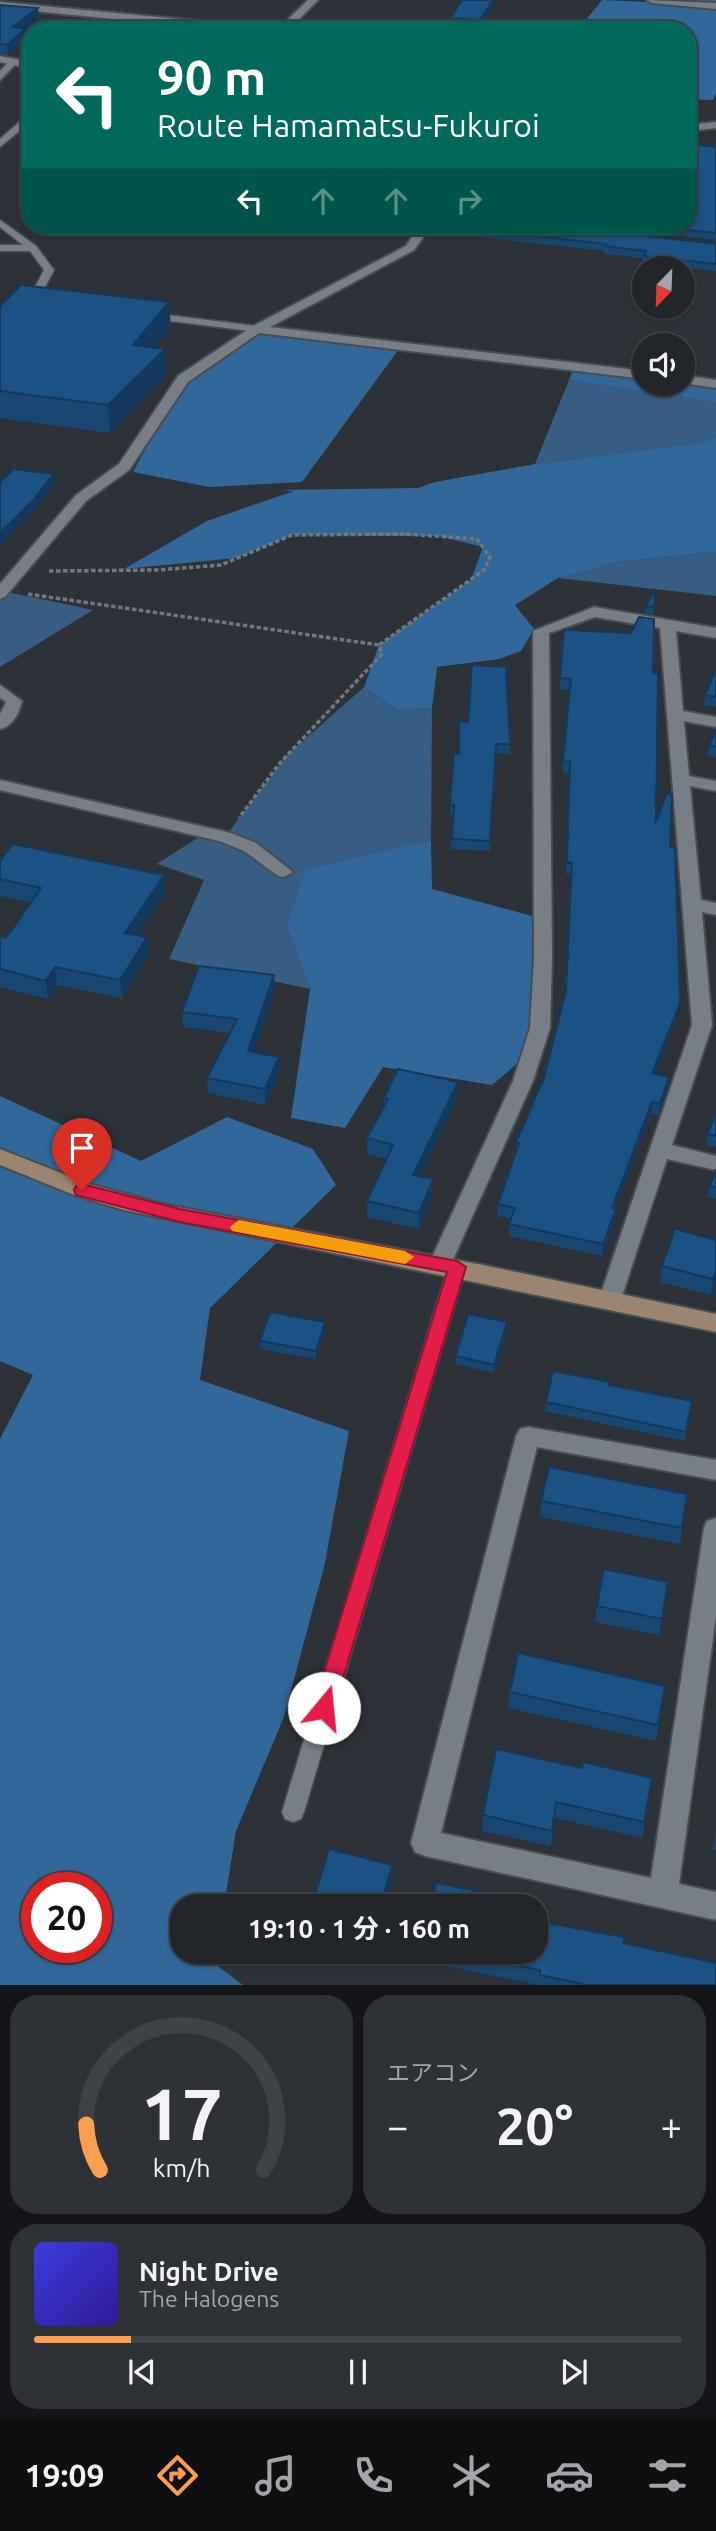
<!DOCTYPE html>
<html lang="ja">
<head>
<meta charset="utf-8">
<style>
  body { margin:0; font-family:Ubuntu,"Noto Sans JP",sans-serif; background:#2e3237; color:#f1f3f6; height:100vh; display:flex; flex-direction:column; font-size:26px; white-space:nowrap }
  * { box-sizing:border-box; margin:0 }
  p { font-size:23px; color:#a2a5a9 }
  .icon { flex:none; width:38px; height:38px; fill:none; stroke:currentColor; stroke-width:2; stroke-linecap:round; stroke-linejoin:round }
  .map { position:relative; height:1985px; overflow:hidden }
  .side { display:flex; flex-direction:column; gap:10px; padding:10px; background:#131518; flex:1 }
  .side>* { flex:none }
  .hud { position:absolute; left:21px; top:21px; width:676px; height:214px; border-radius:28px; box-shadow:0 2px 5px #0004,0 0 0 2px #3f4347; background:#00695c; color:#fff; overflow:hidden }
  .needle { width:46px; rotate:203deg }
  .controls { position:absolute; left:632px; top:256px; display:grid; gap:14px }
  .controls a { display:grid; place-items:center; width:63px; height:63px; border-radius:50%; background:#22262b; box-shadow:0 2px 5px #0004,0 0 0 2px #3f4347; font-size:35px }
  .speed { position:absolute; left:21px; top:1872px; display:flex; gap:14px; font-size:35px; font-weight:700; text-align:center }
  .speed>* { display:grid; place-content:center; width:91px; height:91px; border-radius:50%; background:#22262b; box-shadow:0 2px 5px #0004,0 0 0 2px #3f4347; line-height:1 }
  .speed .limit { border:10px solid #d22; background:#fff; color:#111 }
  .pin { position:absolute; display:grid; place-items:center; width:60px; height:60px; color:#fff; margin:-72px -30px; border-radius:50% 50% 50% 0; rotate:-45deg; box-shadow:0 0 7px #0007 }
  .pin .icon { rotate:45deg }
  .me { position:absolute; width:77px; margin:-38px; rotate:17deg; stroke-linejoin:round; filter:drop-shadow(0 0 5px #0008) }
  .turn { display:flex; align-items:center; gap:24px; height:147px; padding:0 21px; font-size:32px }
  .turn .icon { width:91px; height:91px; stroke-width:2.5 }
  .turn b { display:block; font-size:49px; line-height:60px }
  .lanes { display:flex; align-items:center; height:66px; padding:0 21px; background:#0003; justify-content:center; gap:35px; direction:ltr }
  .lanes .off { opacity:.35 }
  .big { font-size:52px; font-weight:700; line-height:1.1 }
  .side .widget { flex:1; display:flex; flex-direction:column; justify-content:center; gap:10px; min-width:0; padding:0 24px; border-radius:28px; background:#2e3237 }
  .side .dial { align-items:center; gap:0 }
  .dial svg { height:182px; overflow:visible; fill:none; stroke:#3f4347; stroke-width:7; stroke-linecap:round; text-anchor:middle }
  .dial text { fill:#f1f3f6; stroke:none }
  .song { display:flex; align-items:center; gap:21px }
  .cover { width:84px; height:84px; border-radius:10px; background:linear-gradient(135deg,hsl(240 70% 55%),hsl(250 70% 35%)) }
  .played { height:7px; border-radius:4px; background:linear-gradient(90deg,#fa9f4f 15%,#3f4347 15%) }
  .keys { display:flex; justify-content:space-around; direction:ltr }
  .heat { display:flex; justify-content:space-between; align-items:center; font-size:38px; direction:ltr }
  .side .tiles { flex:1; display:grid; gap:10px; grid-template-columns:1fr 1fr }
  .widget:last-child { grid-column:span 2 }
  .trip { position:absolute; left:170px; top:1894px; width:378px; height:70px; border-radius:28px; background:#22262b; box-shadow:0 2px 5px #0004,0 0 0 2px #3f4347; font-weight:700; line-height:70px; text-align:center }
  .dock { display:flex; height:112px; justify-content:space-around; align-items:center; background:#0e0f11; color:#a2a5a9 }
  .dock .icon { width:49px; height:49px }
  .dock .active { color:#fa9f4f }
  .dock b { font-size:32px; color:#f1f3f6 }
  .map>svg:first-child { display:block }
  .green { fill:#375d82 }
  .forest { fill:#32679a; fill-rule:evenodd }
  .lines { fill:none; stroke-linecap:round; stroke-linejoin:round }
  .service-casing { stroke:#484d52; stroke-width:3 }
  .minor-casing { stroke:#484d52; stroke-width:4 }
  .tertiary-casing { stroke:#484d52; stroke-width:4 }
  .secondary-casing { stroke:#484d52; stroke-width:4 }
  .path-far1 { stroke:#72777d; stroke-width:2.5; stroke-dasharray:2.5 2; stroke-linecap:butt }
  .path { stroke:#72777d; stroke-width:3.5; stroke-dasharray:4.5 2.5; stroke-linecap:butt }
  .service { fill:#787e86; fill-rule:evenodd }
  .minor { fill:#787e86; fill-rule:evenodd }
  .tertiary { fill:#787e86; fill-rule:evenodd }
  .secondary { fill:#9b8470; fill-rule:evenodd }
  .wall { fill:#184771 }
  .shaded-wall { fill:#14395c }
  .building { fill:#1c5283; stroke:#14395c; stroke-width:2 }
  .route { fill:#e11d48; stroke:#92132f; stroke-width:2 }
  .slow { fill:#f59e0b }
</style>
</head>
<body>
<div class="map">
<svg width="716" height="1985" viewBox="0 0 716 1985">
  <rect width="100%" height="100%" fill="#2d3239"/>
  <!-- green -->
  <g class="green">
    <polygon points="569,380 716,401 716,437 708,442 535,464"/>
    <polygon points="716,552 716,596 558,578 618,562"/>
    <polygon points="0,587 3,591 93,610 0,667"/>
    <polygon points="364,687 398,710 432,708 431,840 305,871 286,926 310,989 169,959 204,880 157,864 205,833 225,837 287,755"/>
  </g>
  <!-- forest -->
  <g class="forest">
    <polygon points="602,0 691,4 694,0 716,0 716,93 713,100 688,99 688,30 578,30"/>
    <polygon points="257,329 401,346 302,482 209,487 133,472 183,379"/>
    <polygon points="574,367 644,375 644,383 682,383 683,379 716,384 716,402 569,380"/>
    <polygon points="716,437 716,552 618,562 558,578 515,605 534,629 521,651 499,659 437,667 432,708 398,710 364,687 379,645 471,580 483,547 439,536 292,535 236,558 124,569 207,521 294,491 277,490 418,488 435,482 535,464 707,442"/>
    <polygon points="431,840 432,889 543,919 533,1050 492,1085 383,1067 345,1128 291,1118 310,989 286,926 305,870"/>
    <path d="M0 1096 141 1161 227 1117 313 1149 336 1185 210 1308 200 1380 349 1431 325 1563 284 1717 236 1831 224 1906H182V1951H217L215 1964 243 1985H0V1439L33 1375 0 1361ZM37 1888H96V1948H37Z"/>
  </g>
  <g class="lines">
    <!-- service casing -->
    <g class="service-casing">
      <g id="service">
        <polygon points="27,115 30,115 30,122 0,147 0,139"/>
        <polygon points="0,220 36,246 54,270 39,298 44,301 43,303 33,304 28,301 44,270 30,251 0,251 0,245 23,245 0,227"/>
        <polygon points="151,313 257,326 262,329 257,332 147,318 147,314"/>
        <polygon points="457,1260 463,1262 466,1267 304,1812 301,1819 293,1822 285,1819 282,1812 448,1267 451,1262"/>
      </g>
    </g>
    <!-- minor casing -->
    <g class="minor-casing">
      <g id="minor">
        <polygon points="308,0 318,0 288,30 277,30"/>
        <polygon points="647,0 716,3 716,9 652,3"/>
        <polygon points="0,2 263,27 268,30 231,30 0,8"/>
        <polygon points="10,60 18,62 0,80 0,71"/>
        <polygon points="419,226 431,226 414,250 270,327 644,371 644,379 259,333 188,382 129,470 86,501 5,597 0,599 0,584 76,495 119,464 178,376 253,326 406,246"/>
        <polygon points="682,375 716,380 716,388 682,383"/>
        <polygon points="594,607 716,628 716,638 676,631 683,711 716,717 716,727 684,721 689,776 716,781 716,791 690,786 701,900 716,903 716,915 702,912 712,1025 672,1145 716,1156 716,1170 667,1159 621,1299 618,1305 610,1307 602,1305 599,1299 692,1025 660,628 595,617 549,633 552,957 550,1028 533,1081 451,1264 448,1270 432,1270 429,1264 513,1081 530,1028 534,957 533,631"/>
        <path d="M0 685 22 701C19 713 13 726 0 729V714L6 702 0 698Z"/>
        <polygon points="0,780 231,833 256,843 293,872 284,877 278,876 244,851 219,841 0,790"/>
        <polygon points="528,1427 716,1460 716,1480 537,1447 441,1833 651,1878 704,1528 707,1521 716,1518 716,1616 679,1884 716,1892 716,1920 425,1856 415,1852 411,1843 516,1436 520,1429"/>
      </g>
    </g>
    <!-- tertiary casing -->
    <g class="tertiary-casing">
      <g id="tertiary">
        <polygon points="0,56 30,62 30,68 0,62"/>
        <polygon points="716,122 716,128 688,131 688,125"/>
      </g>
    </g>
    <!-- secondary casing -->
    <g class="secondary-casing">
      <polygon id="secondary" points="0,1149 89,1184 167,1205 483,1265 716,1314 716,1332 124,1210 74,1195 0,1165"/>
    </g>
    <!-- path-far1 -->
    <polyline class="path-far1" points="369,534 410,534"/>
    <!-- path -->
    <g class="path">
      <polyline points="49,571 158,570 221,565 292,535 405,534 477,539 490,557 484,570 379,645"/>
      <polyline points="28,594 379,645 382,654 279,764 239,818"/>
    </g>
    <!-- service -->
    <use href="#service" class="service"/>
    <!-- minor -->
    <use href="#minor" class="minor"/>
    <!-- tertiary -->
    <use href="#tertiary" class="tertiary"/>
    <!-- secondary -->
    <use href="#secondary" class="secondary"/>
  </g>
  <!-- wall -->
  <g class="wall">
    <polygon points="496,0 480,25 450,23 451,18"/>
    <polygon points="0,5 39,18 25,29 26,39 8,55 0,54"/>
    <polygon points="716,147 716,240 596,226 688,226"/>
    <polygon points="463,228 716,244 716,271 643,263 643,258 604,254 605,251 462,235"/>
    <polygon points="0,306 171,328 154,348 165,349 166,375 110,433 0,418"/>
    <polygon points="646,606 654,607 654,615 645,613"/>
    <polygon points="564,630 653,673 656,822 670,847 680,1003 678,1014 655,1074 669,1077 668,1088 658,1115 651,1113 615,1208 615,1220 602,1256 509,1236 509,1224 511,1219 497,1216 498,1204 515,1154 516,1142 544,1078 565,992 572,874 566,874 569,773 562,772 570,690 560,689"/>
    <polygon points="716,670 716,707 704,705 705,695"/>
    <polygon points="459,721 510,744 510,754 496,753 490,851 451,849 454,814 450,814 450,804 459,754"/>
    <polygon points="716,730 716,757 708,756 709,745"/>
    <polygon points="0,861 165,893 137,935 147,937 148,955 122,998 57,985 48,999 0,987 0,936 6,938 31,903 0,896"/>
    <polygon points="274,975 275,991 254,1052 279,1057 280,1073 265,1105 208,1093 207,1078 230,1033 183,1027 182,1012"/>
    <polygon points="458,1082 457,1097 420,1176 432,1195 419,1229 367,1217 367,1201 386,1159 367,1154 367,1138 384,1106 384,1098"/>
    <polygon points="716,1110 716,1147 706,1145 708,1134"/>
    <polygon points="716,1169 716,1199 708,1197 710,1186"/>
    <polygon points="662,1266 716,1279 711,1295 660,1282"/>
    <polygon points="325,1322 325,1330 316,1359 260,1349 260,1341"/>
    <polygon points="507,1331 494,1373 455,1364 456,1356"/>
    <polygon points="692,1401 685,1441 545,1411 546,1402"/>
    <polygon points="687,1494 680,1544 540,1517 541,1501"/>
    <polygon points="668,1582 659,1635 595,1622 597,1606"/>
    <polygon points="665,1686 656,1741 508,1708 510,1692"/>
    <polygon points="582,1768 652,1778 642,1838 555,1818 551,1846 482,1831 483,1815"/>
    <polygon points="716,1831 716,1850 713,1849"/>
    <polygon points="623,1943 716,1985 539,1985 423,1961 423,1951 536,1951"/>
    <polygon points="335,1951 373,1951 370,1961"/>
  </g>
  <!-- shaded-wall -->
  <g class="shaded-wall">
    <polygon points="493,0 496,0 480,25 480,20"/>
    <polygon points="38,8 39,18 14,37 13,27"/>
    <polygon points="25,29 26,39 8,55 7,45"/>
    <polygon points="169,302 171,328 134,371 133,345"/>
    <polygon points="165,349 166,375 110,433 108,405"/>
    <polygon points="53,474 54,484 35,509 0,545 0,533"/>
    <polygon points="164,875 165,893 127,951 125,933"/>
    <polygon points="147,937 148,955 122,998 120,980"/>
    <polygon points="55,967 57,985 48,999 46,981"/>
    <polygon points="274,975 275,991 249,1067 248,1051"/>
    <polygon points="680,1003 678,1014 651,1085 652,1073"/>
    <polygon points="279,1057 280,1073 265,1105 265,1089"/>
    <polygon points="669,1077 668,1088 658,1115 660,1103"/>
    <polygon points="458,1082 457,1097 413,1191 413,1175"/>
    <polygon points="652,1102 651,1113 611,1220 612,1208"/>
    <polygon points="433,1179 432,1195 419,1229 419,1213"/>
    <polygon points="616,1209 615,1220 602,1256 603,1244"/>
    <polygon points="716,1270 716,1279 711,1295 713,1279"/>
    <polygon points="325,1322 325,1330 316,1359 316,1351"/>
    <polygon points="507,1322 507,1331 494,1373 494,1365"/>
    <polygon points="392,1865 392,1880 385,1906 381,1906"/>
  </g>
  <!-- building -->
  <g class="building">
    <polygon points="462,0 493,0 480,20 451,18"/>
    <polygon points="0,5 38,8 13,27 25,29 7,45 0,44"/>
    <polygon points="688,144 716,147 716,233 655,226 688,226"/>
    <polygon points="465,226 561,226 716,244 716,264 644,256 646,251 605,246 606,244 463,228"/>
    <polygon points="21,285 169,302 133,345 165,349 108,405 0,391 0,306"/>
    <polygon points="14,469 53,474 34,499 0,533 0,482"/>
    <polygon points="655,589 654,607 646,606"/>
    <polygon points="639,617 654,619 653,673 658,673 656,822 667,793 672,794 670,847 675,848 680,1003 652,1073 669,1077 660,1103 652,1102 612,1208 616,1209 603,1244 509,1224 515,1208 498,1204 519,1143 516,1142 544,1078 566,991 572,863 567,862 570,762 563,761 571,679 560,678 564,630 631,633"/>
    <polygon points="472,665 506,667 510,744 496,744 490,841 452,839 454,805 450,804 454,754 459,754 459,721 468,722"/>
    <polygon points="716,670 716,697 705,695"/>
    <polygon points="716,730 716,747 709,745"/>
    <polygon points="13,844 164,875 125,933 147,937 120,980 55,967 46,981 0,969 0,936 6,938 41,888 0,879 0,861"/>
    <polygon points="199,966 274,975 248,1051 279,1057 265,1089 207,1078 237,1019 182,1012"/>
    <polygon points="398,1069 458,1082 413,1175 433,1179 419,1213 367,1201 393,1145 367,1138 388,1099 384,1098"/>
    <polygon points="716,1110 716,1136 708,1134"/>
    <polygon points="716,1169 716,1188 710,1186"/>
    <polygon points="675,1229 716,1240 716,1270 713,1279 662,1266"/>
    <polygon points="270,1312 325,1322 316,1351 260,1341"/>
    <polygon points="468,1314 507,1322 494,1365 456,1356"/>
    <polygon points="553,1371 610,1382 609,1385 692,1401 686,1432 546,1402"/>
    <polygon points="549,1467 687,1494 682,1528 541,1501"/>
    <polygon points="604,1569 668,1582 662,1619 597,1606"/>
    <polygon points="518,1653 665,1686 658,1725 510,1692"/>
    <polygon points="496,1749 582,1768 583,1762 652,1778 644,1822 556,1802 552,1831 483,1815"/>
    <polygon points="329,1849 392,1865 381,1906 312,1906"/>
    <polygon points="436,1883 521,1900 520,1906 432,1906"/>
    <polygon points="536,1921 624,1937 623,1943 716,1963 716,1985 588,1985 540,1975 540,1970 448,1951 536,1951"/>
  </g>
  <!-- route -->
  <polygon class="route" points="82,1184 180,1209 457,1261 466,1267 332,1715 324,1718 317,1715 313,1708 447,1272 180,1222 76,1195 74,1190 76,1186"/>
  <!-- slow -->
  <polygon class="slow" points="239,1220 405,1251 414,1257 405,1264 232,1231 230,1227"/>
</svg>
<div class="controls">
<a><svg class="needle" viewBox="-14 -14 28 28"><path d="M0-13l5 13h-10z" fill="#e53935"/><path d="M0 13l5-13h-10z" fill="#a2a5a9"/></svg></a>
<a><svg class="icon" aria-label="sound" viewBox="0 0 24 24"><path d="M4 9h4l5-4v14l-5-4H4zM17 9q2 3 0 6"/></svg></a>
</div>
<div class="speed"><div class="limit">20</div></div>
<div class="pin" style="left:82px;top:1190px;background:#d93025"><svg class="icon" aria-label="arrive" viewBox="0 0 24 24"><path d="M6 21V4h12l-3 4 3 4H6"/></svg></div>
<svg class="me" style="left:324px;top:1708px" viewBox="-20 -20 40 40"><circle r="19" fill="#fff"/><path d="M0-13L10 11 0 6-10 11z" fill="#e11d48"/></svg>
<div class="trip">19:10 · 1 分 · 160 m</div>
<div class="hud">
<div class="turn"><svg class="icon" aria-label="left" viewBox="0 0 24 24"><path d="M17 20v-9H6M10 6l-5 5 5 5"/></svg><div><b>90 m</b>Route Hamamatsu-Fukuroi</div></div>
<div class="lanes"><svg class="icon" aria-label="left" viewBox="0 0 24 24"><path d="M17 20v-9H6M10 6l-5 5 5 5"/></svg><svg class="icon off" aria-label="ahead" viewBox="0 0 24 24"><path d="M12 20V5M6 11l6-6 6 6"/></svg><svg class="icon off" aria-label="ahead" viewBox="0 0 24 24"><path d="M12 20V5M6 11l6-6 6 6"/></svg><svg class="icon off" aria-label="right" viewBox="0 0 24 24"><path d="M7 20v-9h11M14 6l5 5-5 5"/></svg></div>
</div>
</div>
<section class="side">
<div class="tiles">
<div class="widget dial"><svg viewBox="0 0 100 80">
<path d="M14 69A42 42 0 1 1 86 69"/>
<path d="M14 69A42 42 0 0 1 8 49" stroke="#fa9f4f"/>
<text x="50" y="56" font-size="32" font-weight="700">17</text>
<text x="50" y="72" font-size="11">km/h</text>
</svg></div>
<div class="widget"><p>エアコン</p>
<div class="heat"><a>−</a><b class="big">20°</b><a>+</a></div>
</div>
<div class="widget">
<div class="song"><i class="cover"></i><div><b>Night Drive</b><p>The Halogens</p></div></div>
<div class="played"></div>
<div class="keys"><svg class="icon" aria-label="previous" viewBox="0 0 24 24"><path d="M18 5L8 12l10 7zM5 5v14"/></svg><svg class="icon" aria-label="pause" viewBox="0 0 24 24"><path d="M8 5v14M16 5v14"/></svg><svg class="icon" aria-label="next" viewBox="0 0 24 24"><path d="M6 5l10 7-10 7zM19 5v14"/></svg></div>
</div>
</div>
</section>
<nav class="dock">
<b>19:09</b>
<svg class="icon active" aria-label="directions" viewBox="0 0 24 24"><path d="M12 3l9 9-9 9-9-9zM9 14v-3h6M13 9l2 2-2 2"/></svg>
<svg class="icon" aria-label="music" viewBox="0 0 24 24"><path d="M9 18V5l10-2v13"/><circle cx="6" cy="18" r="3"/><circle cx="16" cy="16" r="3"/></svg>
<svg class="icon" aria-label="phone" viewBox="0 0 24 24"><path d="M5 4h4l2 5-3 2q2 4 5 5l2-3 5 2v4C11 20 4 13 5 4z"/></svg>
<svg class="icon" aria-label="climate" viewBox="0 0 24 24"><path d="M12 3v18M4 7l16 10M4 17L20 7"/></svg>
<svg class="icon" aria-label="car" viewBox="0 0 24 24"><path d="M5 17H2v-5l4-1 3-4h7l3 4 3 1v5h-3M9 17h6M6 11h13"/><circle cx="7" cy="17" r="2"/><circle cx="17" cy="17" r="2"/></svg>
<svg class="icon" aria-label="filters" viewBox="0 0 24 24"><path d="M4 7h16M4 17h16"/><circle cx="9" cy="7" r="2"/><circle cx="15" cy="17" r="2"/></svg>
</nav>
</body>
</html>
